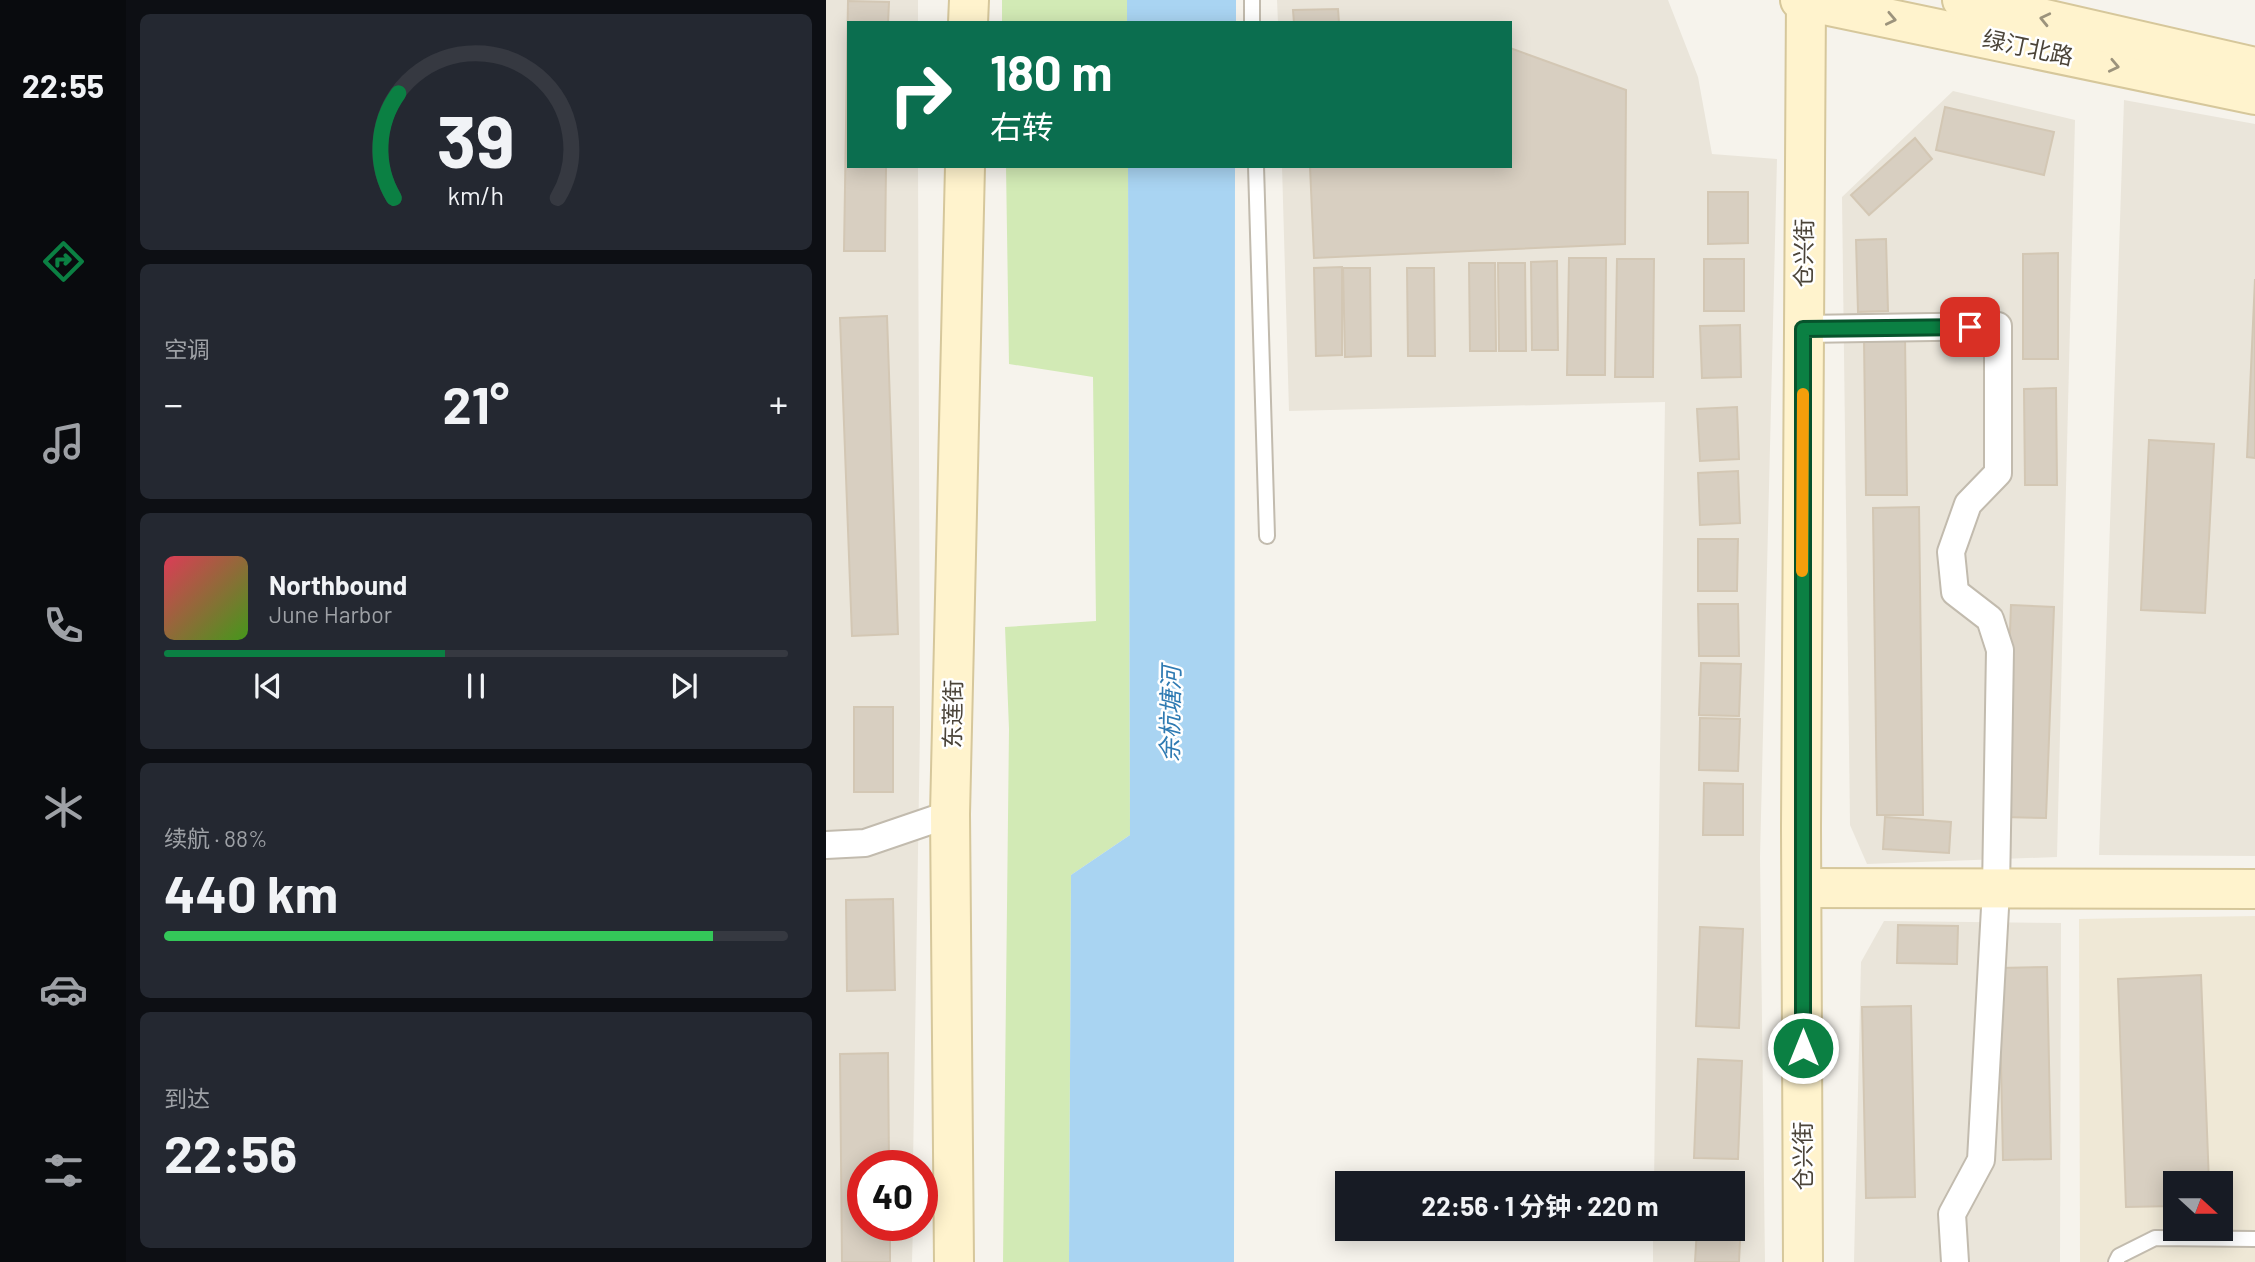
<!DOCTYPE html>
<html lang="zh">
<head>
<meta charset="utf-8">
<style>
  body { margin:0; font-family:Barlow,"Noto Sans SC",sans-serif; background:#242831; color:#f1f3f6; height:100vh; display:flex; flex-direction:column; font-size:26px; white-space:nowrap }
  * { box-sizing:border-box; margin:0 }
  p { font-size:23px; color:#9ea1a6 }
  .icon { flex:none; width:38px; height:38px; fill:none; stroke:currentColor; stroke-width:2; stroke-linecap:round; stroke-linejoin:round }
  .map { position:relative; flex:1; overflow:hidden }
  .sheet { display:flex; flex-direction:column; gap:14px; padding:14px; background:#0d0f14; width:700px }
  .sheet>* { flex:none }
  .banner { position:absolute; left:21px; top:21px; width:665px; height:147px; border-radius:0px; box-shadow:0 4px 18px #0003; background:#0b6e4f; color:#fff; overflow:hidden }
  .needle { width:46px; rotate:111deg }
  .fabs { position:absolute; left:1337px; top:1171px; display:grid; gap:14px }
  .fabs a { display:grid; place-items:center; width:70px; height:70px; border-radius:0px; background:#171b24; box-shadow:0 4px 18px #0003; font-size:35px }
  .speed { position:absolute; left:21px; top:1150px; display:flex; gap:14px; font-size:35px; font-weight:700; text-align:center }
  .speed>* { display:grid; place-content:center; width:91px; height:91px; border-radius:50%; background:#171b24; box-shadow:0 4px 18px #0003; line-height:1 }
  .speed .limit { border:10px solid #d22; background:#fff; color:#111 }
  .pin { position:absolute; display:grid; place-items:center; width:60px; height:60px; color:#fff; margin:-30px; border-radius:14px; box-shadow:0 4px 10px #0006 }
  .me { position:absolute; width:77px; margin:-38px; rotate:0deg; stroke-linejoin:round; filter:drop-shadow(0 0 5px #0008) }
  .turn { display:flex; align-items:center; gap:24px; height:147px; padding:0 28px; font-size:32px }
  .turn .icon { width:91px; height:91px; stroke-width:2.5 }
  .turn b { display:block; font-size:49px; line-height:60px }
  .big { font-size:52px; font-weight:700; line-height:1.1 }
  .sheet .card { flex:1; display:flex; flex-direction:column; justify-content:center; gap:10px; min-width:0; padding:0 24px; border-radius:10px; background:#242831 }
  .sheet .dial { align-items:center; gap:0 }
  .dial svg { height:182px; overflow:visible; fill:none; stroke:#363941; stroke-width:7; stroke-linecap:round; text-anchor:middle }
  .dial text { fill:#f1f3f6; stroke:none }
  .song { display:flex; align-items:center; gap:21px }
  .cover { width:84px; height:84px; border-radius:10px; background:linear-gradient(135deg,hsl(350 70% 55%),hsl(100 70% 35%)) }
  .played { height:7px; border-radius:4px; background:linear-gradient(90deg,#0b8043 45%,#363941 45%) }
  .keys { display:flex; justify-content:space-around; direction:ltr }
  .heat { display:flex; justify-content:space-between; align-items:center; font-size:38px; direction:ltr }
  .charge { height:10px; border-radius:5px; background:linear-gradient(90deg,#34c759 88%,#363941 0) }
  .trip { position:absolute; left:509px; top:1171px; width:410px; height:70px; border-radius:0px; background:#171b24; box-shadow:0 4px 18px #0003; font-weight:700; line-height:70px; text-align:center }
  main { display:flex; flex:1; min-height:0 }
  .tab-bar { display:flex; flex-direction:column; width:126px; justify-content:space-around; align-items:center; background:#090b0e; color:#9ea1a6 }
  .tab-bar .icon { width:49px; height:49px }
  .tab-bar .current { color:#0b8043 }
  .tab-bar b { font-size:32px; color:#f1f3f6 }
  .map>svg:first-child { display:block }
  .residential { fill:#eae5da }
  .education { fill:#efe8d6; fill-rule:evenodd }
  .green { fill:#d2eab5 }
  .water { fill:#a9d4f2 }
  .building { fill:#d8cfc1; stroke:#d3c7b4; stroke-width:2 }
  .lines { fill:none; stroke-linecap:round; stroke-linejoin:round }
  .lane-casing { stroke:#c2bbae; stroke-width:18 }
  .street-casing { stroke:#c2bbae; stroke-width:30 }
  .secondary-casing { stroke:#d6c79b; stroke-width:42 }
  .lane { stroke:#fff; stroke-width:14 }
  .street { stroke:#fff; stroke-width:26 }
  .secondary { stroke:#fff3cd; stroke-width:38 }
  .oneway { stroke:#9c937c }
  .route-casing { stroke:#07532c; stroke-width:18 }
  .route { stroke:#0b8043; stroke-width:12 }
  .slow { stroke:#f59e0b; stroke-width:12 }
  .labels { text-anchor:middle; stroke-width:5; stroke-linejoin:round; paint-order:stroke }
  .street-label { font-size:23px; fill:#4b4439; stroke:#fff }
  .water-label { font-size:24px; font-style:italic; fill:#2e7ab2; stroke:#fff }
</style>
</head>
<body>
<main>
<nav class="tab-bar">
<b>22:55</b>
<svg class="icon current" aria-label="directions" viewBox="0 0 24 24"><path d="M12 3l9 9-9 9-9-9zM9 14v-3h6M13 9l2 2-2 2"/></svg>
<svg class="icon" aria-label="music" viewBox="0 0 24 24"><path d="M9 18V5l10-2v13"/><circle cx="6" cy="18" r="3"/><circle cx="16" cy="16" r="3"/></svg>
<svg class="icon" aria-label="phone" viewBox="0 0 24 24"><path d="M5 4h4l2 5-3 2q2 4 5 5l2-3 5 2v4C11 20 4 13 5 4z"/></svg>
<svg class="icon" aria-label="climate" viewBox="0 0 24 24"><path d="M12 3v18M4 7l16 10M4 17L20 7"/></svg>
<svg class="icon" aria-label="car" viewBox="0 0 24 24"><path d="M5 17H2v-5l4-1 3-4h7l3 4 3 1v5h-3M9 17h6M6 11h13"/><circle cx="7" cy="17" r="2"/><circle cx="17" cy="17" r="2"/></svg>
<svg class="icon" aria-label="filters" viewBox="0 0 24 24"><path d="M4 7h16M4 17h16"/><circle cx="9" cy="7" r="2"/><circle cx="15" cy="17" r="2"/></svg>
</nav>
<section class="sheet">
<div class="card dial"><svg viewBox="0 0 100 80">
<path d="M14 69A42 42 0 1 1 86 69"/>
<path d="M14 69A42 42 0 0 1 16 23" stroke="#0b8043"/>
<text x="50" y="56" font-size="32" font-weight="700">39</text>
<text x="50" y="72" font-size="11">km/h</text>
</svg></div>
<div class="card"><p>空调</p>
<div class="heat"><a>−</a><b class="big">21°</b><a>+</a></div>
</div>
<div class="card">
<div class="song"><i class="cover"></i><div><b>Northbound</b><p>June Harbor</p></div></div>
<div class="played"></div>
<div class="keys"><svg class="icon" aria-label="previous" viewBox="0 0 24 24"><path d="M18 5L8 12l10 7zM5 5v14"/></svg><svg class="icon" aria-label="pause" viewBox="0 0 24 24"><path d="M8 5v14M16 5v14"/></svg><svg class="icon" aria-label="next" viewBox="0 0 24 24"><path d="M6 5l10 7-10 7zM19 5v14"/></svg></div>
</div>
<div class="card"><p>续航 · 88%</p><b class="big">440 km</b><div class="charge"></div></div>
<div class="card"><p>到达</p><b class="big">22:56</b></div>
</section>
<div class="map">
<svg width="1429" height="1262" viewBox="0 0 1429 1262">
  <rect width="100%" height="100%" fill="#f6f3ec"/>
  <!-- residential -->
  <g class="residential">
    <polygon points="0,0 92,0 92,23 23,23 23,166 92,166 94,727 87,1165 37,1166 37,1225 87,1225 86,1262 0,1262"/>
    <polygon points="451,0 842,0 872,77 886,154 951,159 934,857 939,1262 827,1262 827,1229 906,1228 906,1183 828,1183 839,402 463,411 456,166 684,166 684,23 452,23"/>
    <polygon points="1127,91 1249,120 1231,857 1041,864 1024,825 1016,197"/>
    <polygon points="1298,100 1429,124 1429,856 1273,855"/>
    <polygon points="1058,921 1235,923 1234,1262 1028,1262 1035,962"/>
  </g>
  <!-- education -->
  <path class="education" d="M1429 916V1262H1254L1253 919ZM1349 1183H1395V1228H1349Z"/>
  <!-- green -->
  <g class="green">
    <rect x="176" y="0" width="125" height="23"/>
    <polygon points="180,166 302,166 304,835 245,875 243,1262 177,1262 183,729 179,627 270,621 267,377 183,364"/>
  </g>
  <!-- water -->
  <g class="water">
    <rect x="301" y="0" width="109" height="23"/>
    <polygon points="302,166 409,166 408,1262 243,1262 245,875 304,835"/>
  </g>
  <!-- building -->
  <g class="building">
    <polygon points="22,1 63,2 62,23 23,23 23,166 60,166 59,251 18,251"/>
    <polygon points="512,9 513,23 468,23 467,10"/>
    <polygon points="684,48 800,90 799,244 488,258 484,166 684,166"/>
    <polygon points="1119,107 1228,132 1218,175 1110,150"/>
    <polygon points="1089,138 1106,159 1043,215 1025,195"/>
    <polygon points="882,192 922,192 922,243 882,244"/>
    <polygon points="1060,239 1062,311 1032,312 1030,240"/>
    <polygon points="1232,253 1232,359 1197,359 1197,254"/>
    <polygon points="743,258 780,258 779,375 741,375"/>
    <polygon points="791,259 828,259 827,377 789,377"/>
    <rect x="878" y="259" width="40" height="52"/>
    <polygon points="731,261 732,350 706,350 705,262"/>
    <polygon points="643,263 669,263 670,351 644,351"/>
    <polygon points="672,263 699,263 700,351 673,351"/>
    <polygon points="516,267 516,355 490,356 488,268"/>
    <polygon points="517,268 544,268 545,356 519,357"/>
    <polygon points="581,268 608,268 609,356 582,356"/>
    <polygon points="1429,279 1429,458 1421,457"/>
    <polygon points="61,316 72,634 26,636 14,318"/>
    <polygon points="914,325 915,377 876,378 874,326"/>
    <polygon points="1079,337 1081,495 1040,495 1038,338"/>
    <polygon points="1230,388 1231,485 1199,485 1198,389"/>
    <polygon points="911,407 913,459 874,461 871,409"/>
    <polygon points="1323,440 1388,444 1379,613 1315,610"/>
    <polygon points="912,471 914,523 874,525 872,473"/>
    <polygon points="1093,507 1097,815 1051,815 1047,508"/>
    <polygon points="872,539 912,539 911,591 872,591"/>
    <polygon points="872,604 912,604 913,656 873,656"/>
    <polygon points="1185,605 1228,607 1220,818 1177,817"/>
    <polygon points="875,663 915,664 913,716 873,715"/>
    <rect x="28" y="707" width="39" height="85"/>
    <polygon points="874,718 914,719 912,771 873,770"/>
    <polygon points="878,783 917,784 917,835 877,835"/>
    <polygon points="1059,817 1125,822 1123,853 1057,849"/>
    <polygon points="67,899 69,990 21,991 20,900"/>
    <polygon points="1072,925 1132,926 1131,964 1071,963"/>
    <polygon points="874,927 917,929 913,1028 870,1026"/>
    <polygon points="1221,967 1225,1159 1177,1160 1173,968"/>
    <polygon points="1375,975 1383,1183 1349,1183 1349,1206 1300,1207 1292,979"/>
    <polygon points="1085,1006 1089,1197 1040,1198 1036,1007"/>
    <polygon points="62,1053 63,1166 37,1166 37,1225 64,1225 64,1262 16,1262 14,1054"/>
    <polygon points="872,1059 916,1061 912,1159 868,1158"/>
    <polygon points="873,1175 917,1177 913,1262 869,1262 871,1228 906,1228 906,1183 873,1183"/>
  </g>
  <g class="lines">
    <!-- lane casing -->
    <g class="lane-casing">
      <g id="lane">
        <polyline points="426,0 426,23"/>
        <polyline points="430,166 441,536"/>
        <polyline points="1290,1262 1293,1256 1329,1238 1429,1239"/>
      </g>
    </g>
    <!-- street casing -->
    <g class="street-casing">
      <g id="street">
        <polyline points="977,329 1172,326 1172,473 1142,504 1125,552 1129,592 1164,619 1174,650 1170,890 1155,1160 1126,1214 1129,1262"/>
        <polyline points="0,845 39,843 124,814"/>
      </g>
    </g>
    <!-- secondary casing -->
    <g class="secondary-casing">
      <g id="secondary">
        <polyline points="974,0 1429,95"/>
        <polyline points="1136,0 1429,67"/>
        <polyline points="142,23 143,0"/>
        <polyline points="976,888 1429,889"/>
        <polyline points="128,1262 124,814 139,166"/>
        <polyline points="977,1262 975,828 980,0"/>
      </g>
    </g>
    <!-- lane -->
    <use href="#lane" class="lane"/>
    <!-- street -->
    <use href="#street" class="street"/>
    <!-- secondary -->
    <use href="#secondary" class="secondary"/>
  </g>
  <!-- one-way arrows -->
  <defs><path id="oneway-chevron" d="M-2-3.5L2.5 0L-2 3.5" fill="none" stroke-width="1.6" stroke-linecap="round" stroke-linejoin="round" transform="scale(1.75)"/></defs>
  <g class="oneway">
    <use href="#oneway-chevron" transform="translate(1065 19) rotate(12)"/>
    <use href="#oneway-chevron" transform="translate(1219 19) rotate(-167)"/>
    <use href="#oneway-chevron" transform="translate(1288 66) rotate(12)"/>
  </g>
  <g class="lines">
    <!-- route casing -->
    <g class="route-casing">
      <polyline id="route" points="977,1048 977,329 1144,327"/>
    </g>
    <!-- route -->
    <use href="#route" class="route"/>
    <!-- slow -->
    <polyline class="slow" points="976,571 977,394"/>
  </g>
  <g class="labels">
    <!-- street labels -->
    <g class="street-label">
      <text transform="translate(1202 48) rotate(12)" y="8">绿汀北路</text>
      <text transform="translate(978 253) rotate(-89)" y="8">仓兴街</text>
      <text transform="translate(127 714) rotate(-89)" y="8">东莲街</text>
      <text transform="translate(977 1156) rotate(-90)" y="8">仓兴街</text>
    </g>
    <!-- water labels -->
    <g class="water-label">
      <text transform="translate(345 714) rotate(-89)" y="8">余杭塘河</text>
    </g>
  </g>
</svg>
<div class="fabs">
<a><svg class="needle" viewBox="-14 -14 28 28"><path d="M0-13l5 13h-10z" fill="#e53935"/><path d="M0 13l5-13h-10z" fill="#9ea1a6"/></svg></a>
</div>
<div class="speed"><div class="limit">40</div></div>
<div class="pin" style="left:1144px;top:327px;background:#d93025"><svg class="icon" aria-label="arrive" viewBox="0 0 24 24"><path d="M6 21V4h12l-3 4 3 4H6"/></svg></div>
<svg class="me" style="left:977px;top:1048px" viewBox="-20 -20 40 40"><circle r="17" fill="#0b8043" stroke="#fff" stroke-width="3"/><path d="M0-11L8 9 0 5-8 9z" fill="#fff"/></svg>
<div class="trip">22:56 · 1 分钟 · 220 m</div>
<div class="banner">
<div class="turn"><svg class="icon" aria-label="right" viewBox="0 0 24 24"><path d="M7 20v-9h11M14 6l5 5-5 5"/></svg><div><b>180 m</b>右转</div></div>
</div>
</div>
</main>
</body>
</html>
